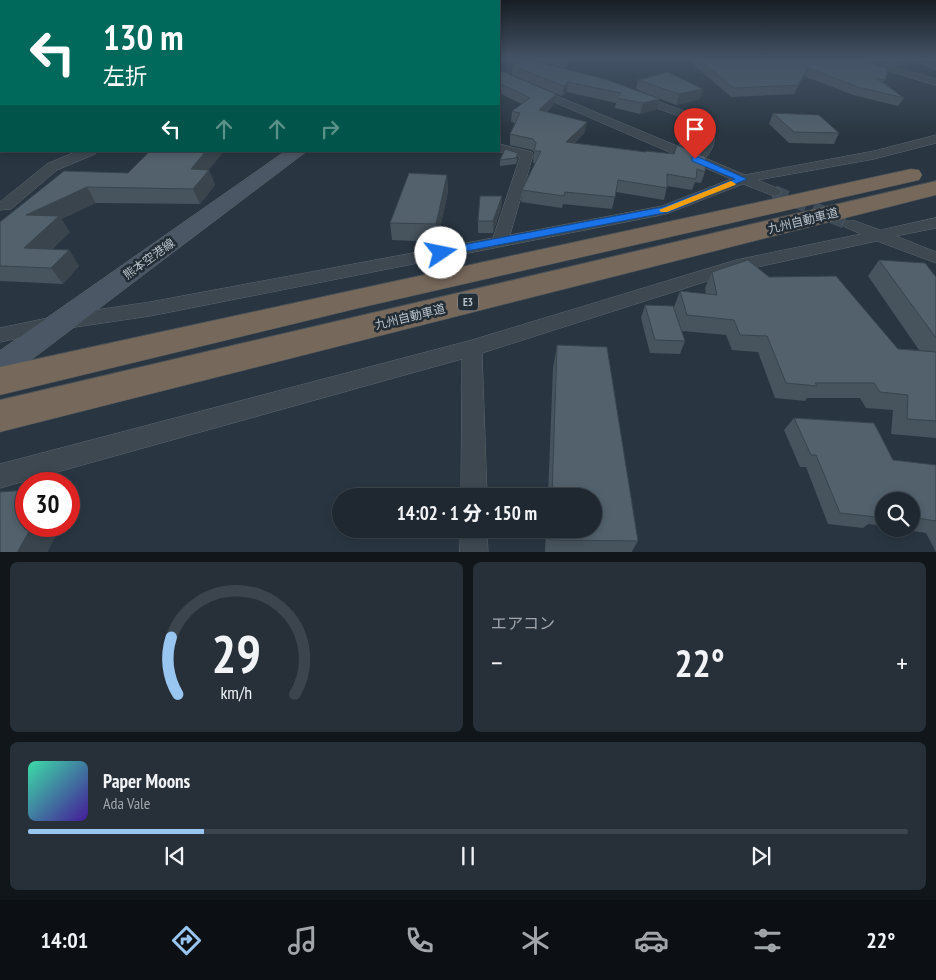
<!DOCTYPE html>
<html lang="ja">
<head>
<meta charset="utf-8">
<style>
  body { margin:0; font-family:"PT Sans Narrow","Noto Sans JP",sans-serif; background:#273039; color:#f1f3f6; height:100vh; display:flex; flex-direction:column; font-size:19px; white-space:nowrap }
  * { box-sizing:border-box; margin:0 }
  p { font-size:16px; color:#a1a6ab }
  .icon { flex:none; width:28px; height:28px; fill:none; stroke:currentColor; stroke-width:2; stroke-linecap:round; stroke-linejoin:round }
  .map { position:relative; height:552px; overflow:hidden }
  .details { display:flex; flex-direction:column; gap:10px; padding:10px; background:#11161b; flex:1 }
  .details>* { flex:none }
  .banner { position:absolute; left:0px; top:0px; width:500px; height:152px; box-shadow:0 2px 8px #0003,0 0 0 1px #3c444d; background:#00695c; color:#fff; overflow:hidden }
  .fabs { position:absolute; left:875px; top:492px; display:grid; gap:10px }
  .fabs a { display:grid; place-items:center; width:45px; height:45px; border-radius:50%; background:#1f2831; box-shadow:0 2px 8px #0003,0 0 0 1px #3c444d; font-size:25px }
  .speed { position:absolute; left:15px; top:472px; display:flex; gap:10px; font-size:25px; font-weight:700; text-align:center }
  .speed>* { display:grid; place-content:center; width:65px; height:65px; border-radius:50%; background:#1f2831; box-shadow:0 2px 8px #0003,0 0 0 1px #3c444d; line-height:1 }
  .speed .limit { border:8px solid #d22; background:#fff; color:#111 }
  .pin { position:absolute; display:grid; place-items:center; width:42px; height:42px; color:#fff; margin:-51px -21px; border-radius:50% 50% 50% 0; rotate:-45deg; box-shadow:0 0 5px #0007 }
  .pin .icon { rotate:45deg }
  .me { position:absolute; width:55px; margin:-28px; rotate:79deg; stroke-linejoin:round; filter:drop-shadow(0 0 4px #0008) }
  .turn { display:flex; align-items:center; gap:18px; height:105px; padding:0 20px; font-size:22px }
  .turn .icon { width:65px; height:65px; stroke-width:2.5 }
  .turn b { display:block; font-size:35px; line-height:42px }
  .lanes { display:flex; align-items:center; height:48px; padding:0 20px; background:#0003; justify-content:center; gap:25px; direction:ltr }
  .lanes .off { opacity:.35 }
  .big { font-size:38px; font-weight:800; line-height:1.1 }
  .details .tile { flex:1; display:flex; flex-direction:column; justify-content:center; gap:8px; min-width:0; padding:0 18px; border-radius:8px; background:#273039 }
  .details .dial { align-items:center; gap:0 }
  .dial svg { height:130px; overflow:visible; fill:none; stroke:#3c444d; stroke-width:7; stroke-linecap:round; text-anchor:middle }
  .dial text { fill:#f1f3f6; stroke:none }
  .song { display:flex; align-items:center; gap:15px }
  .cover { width:60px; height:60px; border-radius:8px; background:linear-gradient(135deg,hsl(160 70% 55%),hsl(260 70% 35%)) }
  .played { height:5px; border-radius:2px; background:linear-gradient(90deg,#99c6f1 20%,#3c444d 20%) }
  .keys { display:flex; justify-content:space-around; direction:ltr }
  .heat { display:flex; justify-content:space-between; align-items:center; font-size:28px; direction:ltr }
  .details .tiles { flex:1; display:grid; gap:10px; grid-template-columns:1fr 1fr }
  .tile:last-child { grid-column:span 2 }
  .trip { position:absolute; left:332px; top:488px; width:270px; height:50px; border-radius:25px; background:#1f2831; box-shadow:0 2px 8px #0003,0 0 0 1px #3c444d; font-weight:800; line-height:50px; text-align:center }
  .menu { display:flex; height:80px; justify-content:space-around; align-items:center; background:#0c1014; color:#a1a6ab }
  .menu .icon { width:35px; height:35px }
  .menu .selected { color:#99c6f1 }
  .menu b { font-size:22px; color:#f1f3f6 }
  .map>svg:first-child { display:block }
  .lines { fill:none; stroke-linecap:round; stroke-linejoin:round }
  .minor-tunnel { stroke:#3f4b56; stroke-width:14; stroke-dasharray:14 7; stroke-linecap:butt }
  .minor-casing { stroke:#5b666e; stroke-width:1 }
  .secondary-casing { stroke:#5b666e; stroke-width:1 }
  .motorway-casing { stroke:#48535b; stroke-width:1 }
  .minor { fill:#3d4851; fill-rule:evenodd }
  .secondary { fill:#4b5764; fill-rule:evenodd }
  .motorway { fill:#76685b; fill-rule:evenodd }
  .wall { fill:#47535d }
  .shaded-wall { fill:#39444c }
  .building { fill:#52616c; stroke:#39444c }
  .route { fill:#1a73e8; stroke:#114b97 }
  .slow { fill:#f59e0b }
  .labels { text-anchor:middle; stroke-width:5; stroke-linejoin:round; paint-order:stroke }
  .shield { fill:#222d36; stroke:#8c969e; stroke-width:1 }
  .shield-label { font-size:11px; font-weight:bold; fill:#bac3cb }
  .street-label { font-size:12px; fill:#bac3cb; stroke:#222d36 }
</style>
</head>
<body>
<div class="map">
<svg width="936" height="553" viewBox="0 0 936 553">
  <rect width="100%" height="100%" fill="#293641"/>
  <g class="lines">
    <!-- minor-tunnel -->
    <polyline class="minor-tunnel" points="774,192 850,224"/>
    <!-- minor casing -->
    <g class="minor-casing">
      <g id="minor">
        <polygon points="504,59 520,59 548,65 550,67 545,70 506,61"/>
        <polygon points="851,59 865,59 936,79 936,85"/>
        <polygon points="911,59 924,59 936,63 936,69"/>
        <path d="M499 72 694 153 703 142 702 132 698 123 632 99 631 97 636 94 640 95 706 119C716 133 718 144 705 158L745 175 874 151 936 135V143L874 159 758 180 779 189 781 192 779 195 774 196 743 184 666 214 150 316 62 329 0 342V328L62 315 150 302 493 238 520 157 497 151H499V144L532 152 533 155 510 235 662 206 731 179 499 78Z"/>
        <polygon points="78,151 96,151 95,154 57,170 11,209 0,210 0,202 47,164"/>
        <polygon points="936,218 936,228 896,236 936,252 936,263 877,241 739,271 482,353 487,496 461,496 462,359 0,488 0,464 472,340 736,260 861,234 845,227 842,224 845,221 855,221 880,230"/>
        <polygon points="461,529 487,529 488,553 460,553"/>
      </g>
    </g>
    <!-- secondary casing -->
    <g class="secondary-casing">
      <polygon id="secondary" points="286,151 307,151 11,375 0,379 0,351"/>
    </g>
    <!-- motorway casing -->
    <g class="motorway-casing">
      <g id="motorway">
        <polygon points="911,169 919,170 922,175 919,180 359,308 0,395 0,367"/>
        <polygon points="936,181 936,195 0,432 0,400"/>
      </g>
    </g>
    <!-- minor -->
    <use href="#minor" class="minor"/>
    <!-- secondary -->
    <use href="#secondary" class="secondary"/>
    <!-- motorway -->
    <use href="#motorway" class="motorway"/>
  </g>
  <!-- wall -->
  <g class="wall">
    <polygon points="528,59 568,59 566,68"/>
    <polygon points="695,59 920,59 917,63 897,66 880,61 878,65 885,80 883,82 904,98 898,106 853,95 804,76 794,94 731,97 693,64"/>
    <polygon points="928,59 936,59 936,62"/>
    <polygon points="513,66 605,79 657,109 640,114 615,108 616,103 567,92 562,96 512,75"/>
    <polygon points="499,72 556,94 554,104 547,112 585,132 575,143 646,152 705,172 701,183 695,182 692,190 667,186 664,200 616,192 612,209 563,204 562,208 521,202 522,190 536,163 533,163 534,152 532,150 510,145 510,134 515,123 511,122 512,111 522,104 499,93"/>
    <polygon points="638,80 700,99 676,105 636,89"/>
    <polygon points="773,113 839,133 834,144 789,143 769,124"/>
    <polygon points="705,131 701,141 693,151 679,145 682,134"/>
    <polygon points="150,151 224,151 208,170 209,170 215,185 200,204 96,203 61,219 70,232 52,249 69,250 79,266 63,284 0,281 0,222 64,171 128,173"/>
    <polygon points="518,158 516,164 500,166 500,160"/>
    <polygon points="447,175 448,192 437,242 392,240 390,223"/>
    <polygon points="502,196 501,208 493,233 478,233 478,221"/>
    <polygon points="879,260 936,277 936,438 891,434 893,410 866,408 860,398 807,398 805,401 775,398 758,352 732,350 726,335 682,331 685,341 680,354 650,353 641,318 645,305 674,307 680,291 706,294 705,288 712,272 769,277 898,349 919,350 868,276"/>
    <polygon points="557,345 638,541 631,553 545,553 546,529 594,529 594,496 548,496 553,368"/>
    <polygon points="794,418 893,460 936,465 936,552 926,533 900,529 911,529 911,501 884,501 884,526 868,524 863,528 828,524 806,467 800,467 784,430"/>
  </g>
  <!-- shaded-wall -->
  <g class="shaded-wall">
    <polygon points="901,59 920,59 917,63 897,66"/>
    <polygon points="881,61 877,69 870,62"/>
    <polygon points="808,68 804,76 794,94 798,85"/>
    <polygon points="568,82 567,92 562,96 564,86"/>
    <polygon points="703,89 700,99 676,105 679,94"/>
    <polygon points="556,94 554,104 538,121 539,110"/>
    <polygon points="660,99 657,109 640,114 643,103"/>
    <polygon points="587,122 585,132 565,153 566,142"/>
    <polygon points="705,131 701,141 693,151 697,140"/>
    <polygon points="206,151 224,151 197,184 191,169"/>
    <polygon points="209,170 215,185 200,204 193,189"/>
    <polygon points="447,175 448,192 437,242 436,224"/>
    <polygon points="87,187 96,203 61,219 70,232 36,264 24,248 26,215"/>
    <polygon points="502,196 501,208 493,233 493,221"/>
    <polygon points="69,250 79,266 63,284 51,268"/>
    <polygon points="69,503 71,505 69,511"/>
    <polygon points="32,526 61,526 47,553 17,553"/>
  </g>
  <!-- building -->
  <g class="building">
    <polygon points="527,59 605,79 660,99 643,103 617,98 621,93 568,82 564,86 513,66"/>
    <polygon points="698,59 874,59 881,61 870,62 888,69 885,80 876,78 904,98 858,87 808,68 798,85 734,88"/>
    <polygon points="501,71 556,94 539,110 587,122 566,142 646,152 646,151 674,154 677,145 706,157 705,172 697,169 696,179 667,174 667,188 618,180 615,197 565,192 564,196 522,190 541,151 534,151 536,143 533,139 510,134 520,113 512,111 530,98 499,83 499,72"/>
    <polygon points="668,72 703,89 679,94 638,80"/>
    <polygon points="773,113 819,115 839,133 794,132"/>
    <polygon points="687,120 704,123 705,131 697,140 682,134"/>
    <polygon points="505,149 518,153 516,158 500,160"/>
    <polygon points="150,151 206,151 191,169 209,170 193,189 87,187 26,215 59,216 24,248 69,250 51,268 0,266 0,222 64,171 128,173"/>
    <polygon points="409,173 447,175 436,224 390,223"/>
    <polygon points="480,196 502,196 493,221 478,221"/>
    <polygon points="748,260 769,277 836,276 898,349 936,352 936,421 907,419 908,395 880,392 874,383 815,383 817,386 786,383 767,336 740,335 734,320 687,315 680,291 717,295 712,272"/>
    <polygon points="879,260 925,263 936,277 936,338"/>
    <polygon points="645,305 673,306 685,341 655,340"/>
    <polygon points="557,345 607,347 638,541 550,540 550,529 594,529 594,496 552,496"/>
    <polygon points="794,418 874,423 893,460 936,465 936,521 911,517 911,501 884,501 884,514 875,512 877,517 840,513 816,455 811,455"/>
    <polygon points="26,490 26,526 32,526 17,553 0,553 0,492"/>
  </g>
  <!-- sky -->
  <linearGradient id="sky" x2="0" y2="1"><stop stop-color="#171e24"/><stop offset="0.43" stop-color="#435265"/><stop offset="1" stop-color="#435265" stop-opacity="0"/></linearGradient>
  <rect width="936" height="136" fill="url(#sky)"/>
  <!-- route -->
  <polygon class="route" points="692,157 698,157 747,179 669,212 441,256 436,253 441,249 663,207 735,179 692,161"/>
  <!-- slow -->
  <polygon class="slow" points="731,181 736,184 735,185 667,212 661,212 659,210"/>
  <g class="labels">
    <!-- shield labels -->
    <rect class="shield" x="458" y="293.5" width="20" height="17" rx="4"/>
    <g class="shield-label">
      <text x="468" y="306">E3</text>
    </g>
    <!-- street labels -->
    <g class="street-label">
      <text transform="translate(803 221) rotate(-14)" y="4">九州自動車道</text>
      <text transform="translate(149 259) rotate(-36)" y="4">熊本空港線</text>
      <text transform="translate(410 317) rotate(-14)" y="4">九州自動車道</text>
    </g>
  </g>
</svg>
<div class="fabs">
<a><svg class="icon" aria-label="search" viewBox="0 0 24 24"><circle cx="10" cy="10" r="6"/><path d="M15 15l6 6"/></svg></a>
</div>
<div class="speed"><div class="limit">30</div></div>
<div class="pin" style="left:695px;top:159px;background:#d93025"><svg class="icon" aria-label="arrive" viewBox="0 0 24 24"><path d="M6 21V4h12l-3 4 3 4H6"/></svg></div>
<svg class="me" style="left:441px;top:253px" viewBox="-20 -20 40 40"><circle r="19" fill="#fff"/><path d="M0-13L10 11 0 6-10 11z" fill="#1a73e8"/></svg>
<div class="trip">14:02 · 1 分 · 150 m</div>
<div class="banner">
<div class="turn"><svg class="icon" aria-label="left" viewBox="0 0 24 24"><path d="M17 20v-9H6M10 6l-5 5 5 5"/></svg><div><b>130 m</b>左折</div></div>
<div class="lanes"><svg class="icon" aria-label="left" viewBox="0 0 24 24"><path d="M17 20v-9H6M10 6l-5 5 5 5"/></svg><svg class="icon off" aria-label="ahead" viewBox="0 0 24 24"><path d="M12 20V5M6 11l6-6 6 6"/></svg><svg class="icon off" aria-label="ahead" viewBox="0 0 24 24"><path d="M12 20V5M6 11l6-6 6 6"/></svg><svg class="icon off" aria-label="right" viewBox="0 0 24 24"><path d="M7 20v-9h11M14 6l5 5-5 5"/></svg></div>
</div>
</div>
<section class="details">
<div class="tiles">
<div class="tile dial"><svg viewBox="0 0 100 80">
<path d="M14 69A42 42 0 1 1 86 69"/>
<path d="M14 69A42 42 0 0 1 10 34" stroke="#99c6f1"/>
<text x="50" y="56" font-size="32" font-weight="700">29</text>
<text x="50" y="72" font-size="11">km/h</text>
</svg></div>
<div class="tile"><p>エアコン</p>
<div class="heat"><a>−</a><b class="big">22°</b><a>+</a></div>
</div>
<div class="tile">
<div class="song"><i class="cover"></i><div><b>Paper Moons</b><p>Ada Vale</p></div></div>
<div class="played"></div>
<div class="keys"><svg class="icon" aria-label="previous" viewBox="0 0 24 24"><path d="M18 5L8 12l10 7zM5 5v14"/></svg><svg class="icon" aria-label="pause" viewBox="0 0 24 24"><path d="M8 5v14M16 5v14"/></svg><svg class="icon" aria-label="next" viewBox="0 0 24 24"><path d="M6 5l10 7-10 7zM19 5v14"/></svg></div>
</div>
</div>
</section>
<nav class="menu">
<b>14:01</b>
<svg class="icon selected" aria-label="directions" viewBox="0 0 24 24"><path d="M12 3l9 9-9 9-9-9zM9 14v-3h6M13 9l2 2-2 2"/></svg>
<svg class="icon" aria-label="music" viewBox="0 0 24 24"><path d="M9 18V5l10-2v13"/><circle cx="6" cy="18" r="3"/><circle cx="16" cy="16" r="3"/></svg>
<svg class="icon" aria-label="phone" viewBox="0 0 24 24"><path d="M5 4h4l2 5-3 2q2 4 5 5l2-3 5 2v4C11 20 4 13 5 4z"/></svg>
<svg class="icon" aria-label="climate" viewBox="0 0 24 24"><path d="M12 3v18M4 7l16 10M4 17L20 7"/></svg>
<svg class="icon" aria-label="car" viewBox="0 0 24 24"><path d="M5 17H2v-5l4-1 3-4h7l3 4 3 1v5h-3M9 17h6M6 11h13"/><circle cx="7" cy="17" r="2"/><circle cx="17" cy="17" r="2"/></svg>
<svg class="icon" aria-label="filters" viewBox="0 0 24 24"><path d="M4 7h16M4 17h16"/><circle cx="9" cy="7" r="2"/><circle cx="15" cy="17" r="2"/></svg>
<b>22°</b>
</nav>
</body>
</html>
